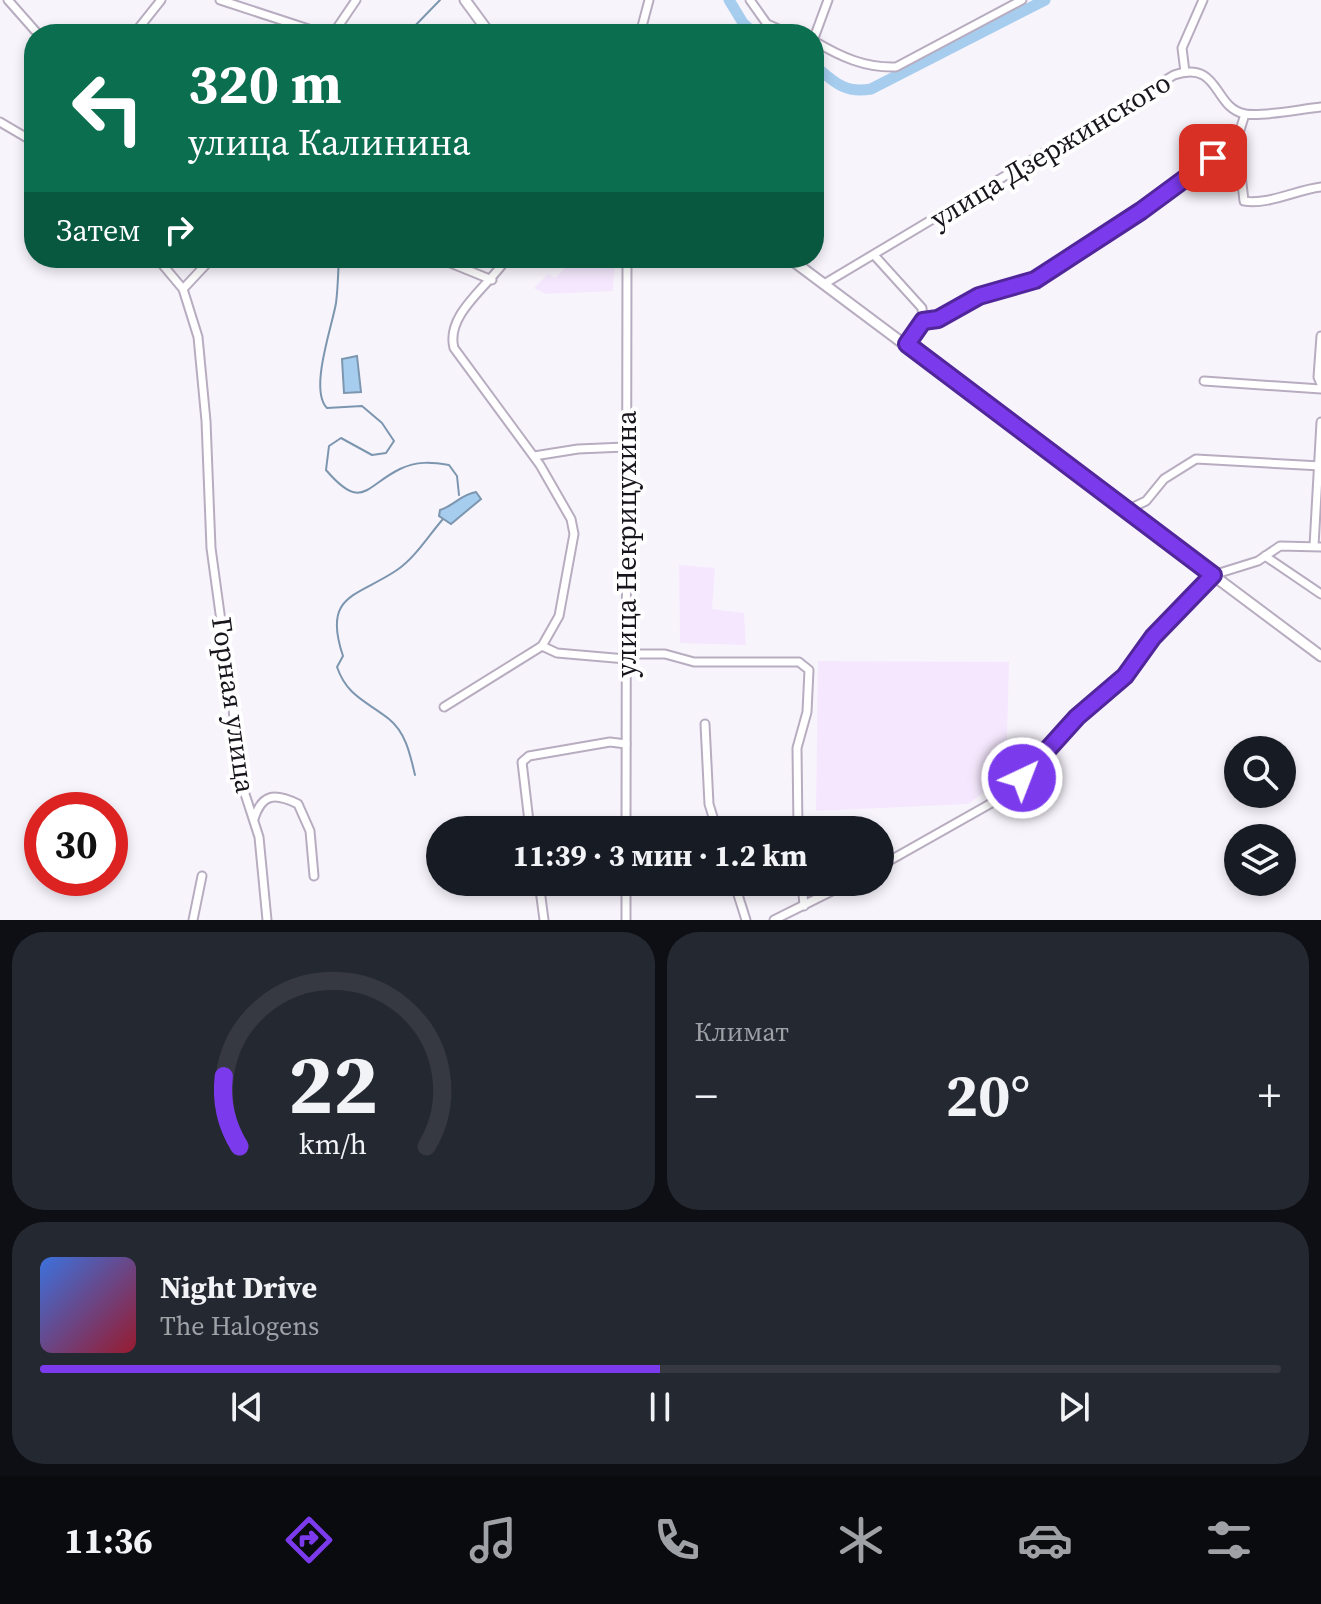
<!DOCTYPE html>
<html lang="ru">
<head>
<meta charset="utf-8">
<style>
  body { margin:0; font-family:"Source Serif 4",serif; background:#242831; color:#f1f3f6; height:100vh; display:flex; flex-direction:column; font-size:30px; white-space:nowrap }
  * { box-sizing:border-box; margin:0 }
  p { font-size:26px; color:#9ea1a6 }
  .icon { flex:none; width:44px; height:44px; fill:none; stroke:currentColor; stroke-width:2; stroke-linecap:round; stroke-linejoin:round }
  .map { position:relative; height:920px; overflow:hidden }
  .panel { display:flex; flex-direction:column; gap:12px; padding:12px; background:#0d0f14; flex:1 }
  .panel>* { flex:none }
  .guide { position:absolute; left:24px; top:24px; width:800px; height:244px; border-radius:32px; box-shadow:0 4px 12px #0003; background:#0b6e4f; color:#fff; overflow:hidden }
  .tools { position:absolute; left:1224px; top:736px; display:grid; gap:16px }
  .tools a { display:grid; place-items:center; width:72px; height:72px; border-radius:50%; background:#171b24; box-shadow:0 4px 12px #0003; font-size:40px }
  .speed { position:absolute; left:24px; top:792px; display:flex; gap:16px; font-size:40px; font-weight:700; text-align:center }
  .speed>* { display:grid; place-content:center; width:104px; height:104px; border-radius:50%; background:#171b24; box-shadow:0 4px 12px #0003; line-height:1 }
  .speed .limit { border:12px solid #d22; background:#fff; color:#111 }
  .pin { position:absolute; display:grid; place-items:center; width:68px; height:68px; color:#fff; margin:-34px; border-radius:16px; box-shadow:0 4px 12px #0006 }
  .me { position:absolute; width:88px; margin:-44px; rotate:43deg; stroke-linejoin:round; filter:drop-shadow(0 0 6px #0008) }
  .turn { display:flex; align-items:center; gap:28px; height:168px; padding:0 32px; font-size:36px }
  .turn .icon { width:104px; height:104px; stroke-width:2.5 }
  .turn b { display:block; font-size:56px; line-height:68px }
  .then { display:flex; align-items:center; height:76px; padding:0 32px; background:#0003; gap:16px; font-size:30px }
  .big { font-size:60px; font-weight:700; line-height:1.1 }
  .panel .tile { flex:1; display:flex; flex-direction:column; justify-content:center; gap:12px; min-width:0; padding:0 28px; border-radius:32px; background:#242831 }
  .panel .dial { align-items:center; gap:0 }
  .dial svg { height:208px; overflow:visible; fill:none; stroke:#363941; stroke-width:7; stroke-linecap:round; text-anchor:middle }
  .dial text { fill:#f1f3f6; stroke:none }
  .song { display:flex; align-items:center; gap:24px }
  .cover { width:96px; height:96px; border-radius:12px; background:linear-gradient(135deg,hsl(220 70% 55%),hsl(350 70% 35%)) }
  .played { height:8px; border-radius:4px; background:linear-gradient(90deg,#7c3aed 50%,#363941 50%) }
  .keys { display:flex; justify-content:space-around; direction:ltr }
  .heat { display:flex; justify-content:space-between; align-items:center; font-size:44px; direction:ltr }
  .panel .tiles { flex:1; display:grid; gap:12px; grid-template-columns:1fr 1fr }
  .tile:last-child { grid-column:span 2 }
  .trip { position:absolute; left:426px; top:816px; width:468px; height:80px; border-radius:40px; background:#171b24; box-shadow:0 4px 12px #0003; font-weight:700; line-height:80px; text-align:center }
  .dock { display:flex; height:128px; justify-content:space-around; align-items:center; background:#090b0e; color:#9ea1a6 }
  .dock .icon { width:56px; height:56px }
  .dock .on { color:#7c3aed }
  .dock b { font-size:36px; color:#f1f3f6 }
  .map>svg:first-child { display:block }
  .built { fill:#f5e8fe }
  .water { fill:#a6cdee; stroke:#7c96af; stroke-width:2 }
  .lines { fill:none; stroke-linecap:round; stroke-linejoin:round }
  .stream { stroke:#7c96af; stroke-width:2 }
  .river { stroke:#a6cdee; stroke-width:11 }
  .minor-casing { stroke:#b8adc0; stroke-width:11 }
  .major-casing { stroke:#b8adc0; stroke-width:13 }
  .minor { stroke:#fff; stroke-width:7 }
  .major { stroke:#fff; stroke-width:9 }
  .route-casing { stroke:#51269a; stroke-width:20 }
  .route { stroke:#7c3aed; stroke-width:14 }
  .labels { text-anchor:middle; stroke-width:8; stroke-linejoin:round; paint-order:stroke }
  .street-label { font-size:28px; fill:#19151c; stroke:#fff }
</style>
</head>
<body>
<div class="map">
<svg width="1321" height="920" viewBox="0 0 1321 920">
  <rect width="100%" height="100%" fill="#f8f4fc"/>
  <!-- built -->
  <g class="built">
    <polygon points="575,258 615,258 613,291 546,294 534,288 548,274 555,278"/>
    <polygon points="679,565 715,568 712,609 744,613 746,645 680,643"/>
    <polygon points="818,661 1009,662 1006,776 968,804 816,811"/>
  </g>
  <!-- water -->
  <g class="water">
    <polygon points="357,356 361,392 344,393 342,359"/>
    <path d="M476 492 481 499 451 524 439 516 440 510C455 505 460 495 476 492Z"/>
  </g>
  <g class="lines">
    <!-- stream -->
    <g class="stream">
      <polyline points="407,34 440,0"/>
      <path d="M339 258C338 273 338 288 336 303 332 327 309 390 327 408L362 406 382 423 394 441 386 453 372 455 341 438 329 446 326 470C362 512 365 486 400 469 417 461 431 462 449 465L457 476 459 495"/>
      <path d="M415 775C410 754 406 733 389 719 366 701 347 696 337 667L343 656C322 594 357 597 397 570 415 558 429 535 443 519"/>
    </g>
    <!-- river -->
    <g class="river">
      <polyline points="729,0 743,23 755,34"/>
      <path d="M814 65C833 81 844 94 871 89L1045 0"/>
    </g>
    <!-- minor casing -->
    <g class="minor-casing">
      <g id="minor">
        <polyline points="8,0 38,34"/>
        <polyline points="220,0 324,34"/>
        <polyline points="750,0 767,24 790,34"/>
        <polyline points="134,34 161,0"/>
        <polyline points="333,34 356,0"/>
        <polyline points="640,34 649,0"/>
        <polyline points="814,38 828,0"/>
        <path d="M814 41C841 57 865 68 896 67L1022 0"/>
        <polyline points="1185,72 1182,48 1203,0"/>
        <path d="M1245 114 1237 140 1244 201C1269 205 1296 190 1321 187"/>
        <polyline points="0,122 34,142"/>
        <polyline points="874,255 922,308 923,321 907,344"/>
        <polyline points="157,258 183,289 198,337 206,421 211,548 221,621 220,646 229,680 244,791 259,837 267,920"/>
        <polyline points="438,258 492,280"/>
        <path d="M824 284 1174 75C1221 60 1212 107 1245 114 1263 117 1301 109 1321 107"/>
        <polyline points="183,289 212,258"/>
        <polyline points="923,321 938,319 979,296 1035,280 1141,211 1237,140"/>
        <polyline points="1321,336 1318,377 1321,384"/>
        <polyline points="1204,381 1321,389"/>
        <polyline points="534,456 578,449 625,447"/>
        <polyline points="1127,510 1146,501 1164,479 1196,459 1321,466"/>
        <polyline points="1314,546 1321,422"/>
        <polyline points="1265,556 1321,594"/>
        <polyline points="542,646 557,653 626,659"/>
        <polyline points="626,654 665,654 694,662 799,662 809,670 807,712 797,748 798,830"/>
        <path d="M444 707 542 646 559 616 574 534 571 519 540 465 454 348C445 314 490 285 507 258"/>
        <polyline points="705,724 709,804 717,830"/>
        <path d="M254 819C262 793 275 793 298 804L310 831 314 876"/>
        <polyline points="530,830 522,762 529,756 610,742 626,744"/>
        <polyline points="626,830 627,258"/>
        <polyline points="880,866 1004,796 1077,717 1125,676 1153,637 1213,575 1258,561 1280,546 1321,547"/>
        <polyline points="539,882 544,920"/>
        <polyline points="734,882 746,920"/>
        <polyline points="802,882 804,906"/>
        <polyline points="193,920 202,876"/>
        <polyline points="626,920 626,882"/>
        <polyline points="774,920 850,882"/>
      </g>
    </g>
    <!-- major casing -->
    <g class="major-casing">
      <g id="major">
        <polyline points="465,0 490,34"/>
        <polyline points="789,258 1321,656"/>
      </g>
    </g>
    <!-- minor -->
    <use href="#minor" class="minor"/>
    <!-- major -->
    <use href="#major" class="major"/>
  </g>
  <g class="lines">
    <!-- route casing -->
    <g class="route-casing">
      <polyline id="route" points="1022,778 1077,717 1125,676 1153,637 1213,575 907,344 923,321 938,319 979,296 1035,280 1141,211 1213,158"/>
    </g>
    <!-- route -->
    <use href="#route" class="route"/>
  </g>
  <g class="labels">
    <!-- street labels -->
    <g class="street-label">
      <text transform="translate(1050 150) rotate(-31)" y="10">улица Дзержинского</text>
      <text transform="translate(626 544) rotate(-90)" y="10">улица Некрицухина</text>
      <text transform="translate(234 705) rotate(82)" y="10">Горная улица</text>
    </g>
  </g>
</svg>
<div class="tools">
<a><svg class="icon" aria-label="search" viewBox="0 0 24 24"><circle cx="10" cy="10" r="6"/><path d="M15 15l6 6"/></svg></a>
<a><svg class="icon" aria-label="layers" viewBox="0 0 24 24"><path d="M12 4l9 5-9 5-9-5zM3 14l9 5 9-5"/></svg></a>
</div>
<div class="speed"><div class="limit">30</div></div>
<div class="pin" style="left:1213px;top:158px;background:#d93025"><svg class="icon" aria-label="arrive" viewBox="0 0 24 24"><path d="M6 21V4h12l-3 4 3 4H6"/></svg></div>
<svg class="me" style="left:1022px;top:778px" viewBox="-20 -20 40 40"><circle r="17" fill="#7c3aed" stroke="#fff" stroke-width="3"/><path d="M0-11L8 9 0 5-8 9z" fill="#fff"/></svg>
<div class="trip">11:39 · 3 мин · 1.2 km</div>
<div class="guide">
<div class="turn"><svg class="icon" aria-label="left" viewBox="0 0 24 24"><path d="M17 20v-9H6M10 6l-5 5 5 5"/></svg><div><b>320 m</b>улица Калинина</div></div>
<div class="then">Затем<svg class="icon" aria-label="right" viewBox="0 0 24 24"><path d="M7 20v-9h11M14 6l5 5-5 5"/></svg></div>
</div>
</div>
<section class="panel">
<div class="tiles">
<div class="tile dial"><svg viewBox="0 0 100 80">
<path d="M14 69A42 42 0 1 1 86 69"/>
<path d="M14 69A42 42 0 0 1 8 42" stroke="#7c3aed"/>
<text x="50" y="56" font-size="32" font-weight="700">22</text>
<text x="50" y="72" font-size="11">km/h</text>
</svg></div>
<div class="tile"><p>Климат</p>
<div class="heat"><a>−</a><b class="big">20°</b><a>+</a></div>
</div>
<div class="tile">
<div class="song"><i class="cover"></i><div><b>Night Drive</b><p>The Halogens</p></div></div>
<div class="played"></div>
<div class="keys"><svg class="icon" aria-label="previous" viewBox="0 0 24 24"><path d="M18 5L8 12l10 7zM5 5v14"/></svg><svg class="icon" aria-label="pause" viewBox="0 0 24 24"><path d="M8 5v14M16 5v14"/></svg><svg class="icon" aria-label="next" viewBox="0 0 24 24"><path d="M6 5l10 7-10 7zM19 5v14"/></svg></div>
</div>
</div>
</section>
<nav class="dock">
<b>11:36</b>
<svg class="icon on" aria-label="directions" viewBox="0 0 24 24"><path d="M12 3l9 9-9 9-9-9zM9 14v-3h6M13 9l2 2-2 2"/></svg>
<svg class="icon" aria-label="music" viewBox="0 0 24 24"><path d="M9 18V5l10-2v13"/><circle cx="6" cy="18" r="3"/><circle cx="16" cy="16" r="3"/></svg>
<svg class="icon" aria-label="phone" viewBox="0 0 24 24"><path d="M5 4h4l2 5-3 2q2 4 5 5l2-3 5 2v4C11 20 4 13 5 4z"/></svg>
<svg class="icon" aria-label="climate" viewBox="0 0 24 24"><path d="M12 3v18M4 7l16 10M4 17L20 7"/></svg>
<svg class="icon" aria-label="car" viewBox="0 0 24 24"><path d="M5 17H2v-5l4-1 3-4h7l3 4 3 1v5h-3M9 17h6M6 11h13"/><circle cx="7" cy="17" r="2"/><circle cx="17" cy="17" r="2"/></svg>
<svg class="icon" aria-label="filters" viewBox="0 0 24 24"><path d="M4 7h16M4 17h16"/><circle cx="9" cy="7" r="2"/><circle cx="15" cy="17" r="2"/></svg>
</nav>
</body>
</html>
